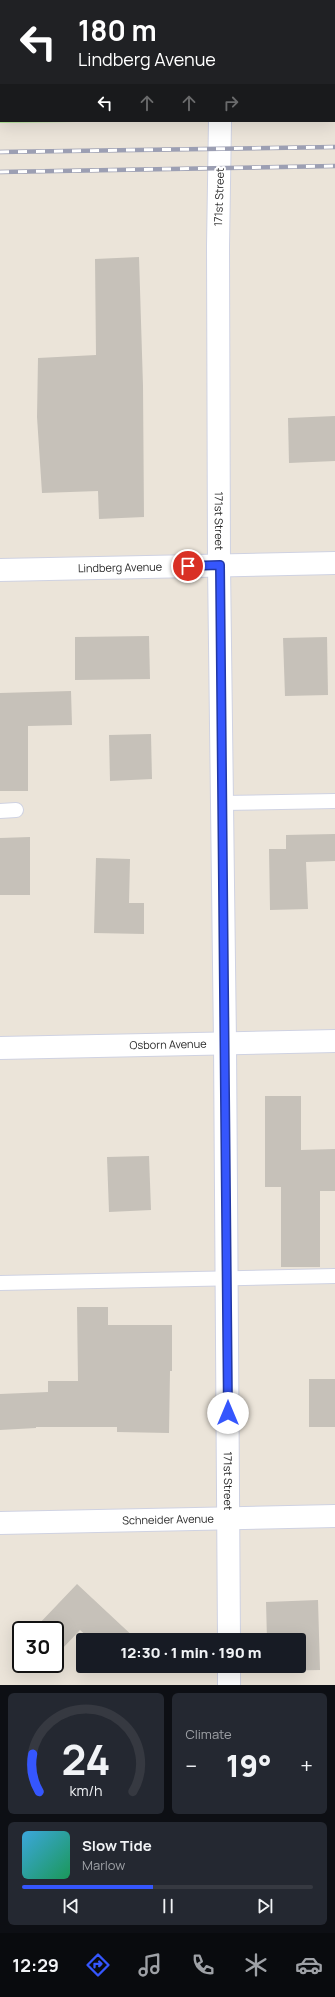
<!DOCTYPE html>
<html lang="en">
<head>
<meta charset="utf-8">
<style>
  body { margin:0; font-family:Manrope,sans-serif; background:#242831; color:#f1f3f6; height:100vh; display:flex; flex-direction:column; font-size:15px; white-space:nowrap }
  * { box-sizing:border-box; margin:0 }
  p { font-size:13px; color:#9ea1a6 }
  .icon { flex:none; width:22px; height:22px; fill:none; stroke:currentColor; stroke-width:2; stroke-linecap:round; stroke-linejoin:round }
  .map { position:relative; height:1685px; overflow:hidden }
  .panel { display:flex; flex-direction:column; gap:8px; padding:8px; background:#0d0f14; flex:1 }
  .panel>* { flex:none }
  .guide { position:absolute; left:0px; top:0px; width:335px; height:122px; box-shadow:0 4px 16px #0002; background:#202124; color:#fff; overflow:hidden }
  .speed { position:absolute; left:12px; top:1621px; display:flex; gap:8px; font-size:20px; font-weight:700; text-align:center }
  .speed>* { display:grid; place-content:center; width:52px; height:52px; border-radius:50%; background:#171b24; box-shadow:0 4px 16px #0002; line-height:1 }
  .speed .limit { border:2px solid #111; border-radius:6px; background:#fff; color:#111 }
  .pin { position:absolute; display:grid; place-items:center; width:34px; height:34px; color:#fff; margin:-17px; border:2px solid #fff; border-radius:50%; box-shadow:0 1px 4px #0007 }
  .me { position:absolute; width:44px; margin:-22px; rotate:0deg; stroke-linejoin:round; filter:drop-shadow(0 0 3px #0008) }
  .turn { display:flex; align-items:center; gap:14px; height:84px; padding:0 12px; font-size:18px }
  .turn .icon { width:52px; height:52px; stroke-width:2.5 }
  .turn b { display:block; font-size:28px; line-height:34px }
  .lanes { display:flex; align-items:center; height:38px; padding:0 12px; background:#0003; justify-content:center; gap:20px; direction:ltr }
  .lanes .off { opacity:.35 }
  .big { font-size:30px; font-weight:800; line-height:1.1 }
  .panel .card { flex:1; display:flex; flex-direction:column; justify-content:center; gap:6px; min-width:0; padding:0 14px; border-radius:6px; background:#242831 }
  .panel .dial { align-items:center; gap:0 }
  .dial svg { height:104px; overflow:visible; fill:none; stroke:#363941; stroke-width:7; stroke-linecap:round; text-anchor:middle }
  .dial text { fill:#f1f3f6; stroke:none }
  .song { display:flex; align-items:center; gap:12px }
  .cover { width:48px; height:48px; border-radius:6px; background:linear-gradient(135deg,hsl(200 70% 55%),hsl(150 70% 35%)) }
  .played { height:4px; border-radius:2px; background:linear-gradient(90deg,#3556fd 45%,#363941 45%) }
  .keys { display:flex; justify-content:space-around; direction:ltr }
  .heat { display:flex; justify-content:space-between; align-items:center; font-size:22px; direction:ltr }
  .panel .tiles { flex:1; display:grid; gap:8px; grid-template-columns:1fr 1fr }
  .card:last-child { grid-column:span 2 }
  .trip { position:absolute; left:76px; top:1633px; width:230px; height:40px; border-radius:4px; background:#171b24; box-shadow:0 4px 16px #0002; font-weight:800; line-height:40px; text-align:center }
  .tabs { display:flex; height:64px; justify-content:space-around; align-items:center; background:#090b0e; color:#9ea1a6 }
  .tabs .icon { width:28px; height:28px }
  .tabs .on { color:#3556fd }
  .tabs b { font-size:18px; color:#f1f3f6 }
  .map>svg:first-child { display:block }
  .green { fill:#aee394 }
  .building { fill:#c6c1b9 }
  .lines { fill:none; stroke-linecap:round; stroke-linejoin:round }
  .lane-casing { stroke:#cfd2e2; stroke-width:16 }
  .street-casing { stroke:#cfd2e2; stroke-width:24 }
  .lane { stroke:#fff; stroke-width:14 }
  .street { stroke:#fff; stroke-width:22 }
  .rail-casing { stroke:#9c9fb3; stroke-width:4.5 }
  .rail { stroke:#fff; stroke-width:3; stroke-dasharray:9; stroke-linecap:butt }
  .route-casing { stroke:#2238a4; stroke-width:10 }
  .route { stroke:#3556fd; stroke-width:7 }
  .labels { text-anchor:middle; stroke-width:4; stroke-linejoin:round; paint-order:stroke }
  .street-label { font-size:11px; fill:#282828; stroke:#fff }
</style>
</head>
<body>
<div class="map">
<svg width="335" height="1685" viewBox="0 0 335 1685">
  <rect width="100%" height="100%" fill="#ebe4d9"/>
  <!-- green -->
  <polygon class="green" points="0,0 335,0 335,118 334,1 1,1 1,121 153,121 0,123"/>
  <!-- building -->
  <g class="building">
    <polygon points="139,257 143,386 144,517 99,519 98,491 42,493 37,417 38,358 96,355 95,259"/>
    <polygon points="335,416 335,461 289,463 288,418"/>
    <polygon points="149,636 150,679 75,680 75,637"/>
    <polygon points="327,637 328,695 285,696 283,638"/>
    <polygon points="71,691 72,725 28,726 28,791 0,791 0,693"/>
    <polygon points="151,734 152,779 110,781 109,735"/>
    <polygon points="335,834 335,861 306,862 308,909 270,910 269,849 286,849 286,835"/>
    <polygon points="30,837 30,895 0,895 0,838"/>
    <polygon points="96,858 130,859 129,903 144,903 144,934 94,933"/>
    <polygon points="265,1096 301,1096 301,1150 335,1149 335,1191 320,1191 320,1267 281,1267 281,1187 265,1187"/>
    <polygon points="149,1156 151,1210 109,1212 107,1157"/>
    <polygon points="77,1307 108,1307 108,1325 172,1325 172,1371 170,1371 169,1433 117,1432 117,1427 36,1427 36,1428 0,1430 0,1394 48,1392 48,1381 78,1381"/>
    <rect x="309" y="1379" width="26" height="48"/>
    <polygon points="77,1584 137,1640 91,1640 80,1630 62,1649 55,1643 55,1630 41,1630 37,1626"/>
    <polygon points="318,1600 320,1670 268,1671 268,1666 299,1666 299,1640 267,1640 266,1602"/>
  </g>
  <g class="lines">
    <!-- lane casing -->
    <g class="lane-casing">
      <g id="lane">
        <polyline points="223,803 335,801"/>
        <polyline points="0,811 16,810"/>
        <polyline points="0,1283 335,1276"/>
      </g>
    </g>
    <!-- street casing -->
    <g class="street-casing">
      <g id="street">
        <polyline points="217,0 217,1"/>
        <path id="s1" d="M220 121 218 246 219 565 225 1043 229 1640"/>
        <path id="s2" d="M0 570 335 563"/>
        <path id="s3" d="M0 1048 335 1041"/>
        <path id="s4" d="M0 1523 335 1516"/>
        <polyline points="229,1666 229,1685"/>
      </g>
    </g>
    <!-- lane -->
    <use href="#lane" class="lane"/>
    <!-- street -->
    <use href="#street" class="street"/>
    <!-- rail casing -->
    <g class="rail-casing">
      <g id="rail">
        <polyline points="0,152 335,147"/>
        <polyline points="0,172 335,166"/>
      </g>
    </g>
    <!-- rail -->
    <use href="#rail" class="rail"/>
  </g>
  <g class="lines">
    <!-- route casing -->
    <g class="route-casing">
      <polyline id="route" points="188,566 220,565 228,1413"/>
    </g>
    <!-- route -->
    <use href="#route" class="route"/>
  </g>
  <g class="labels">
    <!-- street labels -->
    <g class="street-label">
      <text transform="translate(219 197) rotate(-88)" y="4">171st Street</text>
      <text dy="4" stroke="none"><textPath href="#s1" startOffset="400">171st Street</textPath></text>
      <text dy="4" stroke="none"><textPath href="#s2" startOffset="120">Lindberg Avenue</textPath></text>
      <text dy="4" stroke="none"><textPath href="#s3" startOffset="168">Osborn Avenue</textPath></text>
      <text dy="4" stroke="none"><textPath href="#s1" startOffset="1360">171st Street</textPath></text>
      <text dy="4" stroke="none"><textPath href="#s4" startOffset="168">Schneider Avenue</textPath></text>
    </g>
  </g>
</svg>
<div class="speed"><div class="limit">30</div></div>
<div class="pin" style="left:188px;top:566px;background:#d93025"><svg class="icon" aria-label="arrive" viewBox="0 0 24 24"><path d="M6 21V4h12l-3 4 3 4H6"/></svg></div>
<svg class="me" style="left:228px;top:1413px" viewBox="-20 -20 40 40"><circle r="19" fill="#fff"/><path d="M0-13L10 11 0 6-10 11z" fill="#3556fd"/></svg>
<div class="trip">12:30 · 1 min · 190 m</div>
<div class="guide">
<div class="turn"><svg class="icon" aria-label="left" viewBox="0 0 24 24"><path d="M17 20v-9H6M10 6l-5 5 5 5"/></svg><div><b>180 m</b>Lindberg Avenue</div></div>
<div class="lanes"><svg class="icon" aria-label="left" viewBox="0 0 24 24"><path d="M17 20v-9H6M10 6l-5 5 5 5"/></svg><svg class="icon off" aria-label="ahead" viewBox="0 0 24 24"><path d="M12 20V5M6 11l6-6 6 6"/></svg><svg class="icon off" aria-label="ahead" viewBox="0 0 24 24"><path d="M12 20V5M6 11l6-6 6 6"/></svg><svg class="icon off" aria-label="right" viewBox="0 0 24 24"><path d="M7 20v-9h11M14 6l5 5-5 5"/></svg></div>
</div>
</div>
<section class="panel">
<div class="tiles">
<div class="card dial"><svg viewBox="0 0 100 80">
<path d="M14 69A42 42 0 1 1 86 69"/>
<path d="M14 69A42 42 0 0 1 9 40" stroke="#3556fd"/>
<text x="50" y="56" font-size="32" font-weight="700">24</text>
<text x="50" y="72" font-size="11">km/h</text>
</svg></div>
<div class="card"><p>Climate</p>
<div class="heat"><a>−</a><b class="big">19°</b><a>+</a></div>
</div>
<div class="card">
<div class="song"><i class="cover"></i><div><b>Slow Tide</b><p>Marlow</p></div></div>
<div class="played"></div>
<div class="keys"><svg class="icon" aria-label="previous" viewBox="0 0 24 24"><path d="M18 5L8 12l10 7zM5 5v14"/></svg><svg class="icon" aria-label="pause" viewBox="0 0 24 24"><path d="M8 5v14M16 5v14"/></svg><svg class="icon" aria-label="next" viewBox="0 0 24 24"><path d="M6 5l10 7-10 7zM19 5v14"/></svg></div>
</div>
</div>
</section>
<nav class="tabs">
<b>12:29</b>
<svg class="icon on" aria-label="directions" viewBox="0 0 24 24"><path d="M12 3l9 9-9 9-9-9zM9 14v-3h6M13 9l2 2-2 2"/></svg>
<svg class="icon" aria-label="music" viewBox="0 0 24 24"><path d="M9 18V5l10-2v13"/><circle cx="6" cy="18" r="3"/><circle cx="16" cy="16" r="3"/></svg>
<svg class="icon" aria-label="phone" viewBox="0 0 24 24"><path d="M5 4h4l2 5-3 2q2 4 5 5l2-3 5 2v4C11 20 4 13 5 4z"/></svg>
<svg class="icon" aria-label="climate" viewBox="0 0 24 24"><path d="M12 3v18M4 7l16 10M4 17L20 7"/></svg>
<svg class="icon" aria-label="car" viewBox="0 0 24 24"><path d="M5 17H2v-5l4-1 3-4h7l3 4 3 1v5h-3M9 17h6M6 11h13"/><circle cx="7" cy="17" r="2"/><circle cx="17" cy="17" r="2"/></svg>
</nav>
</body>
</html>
